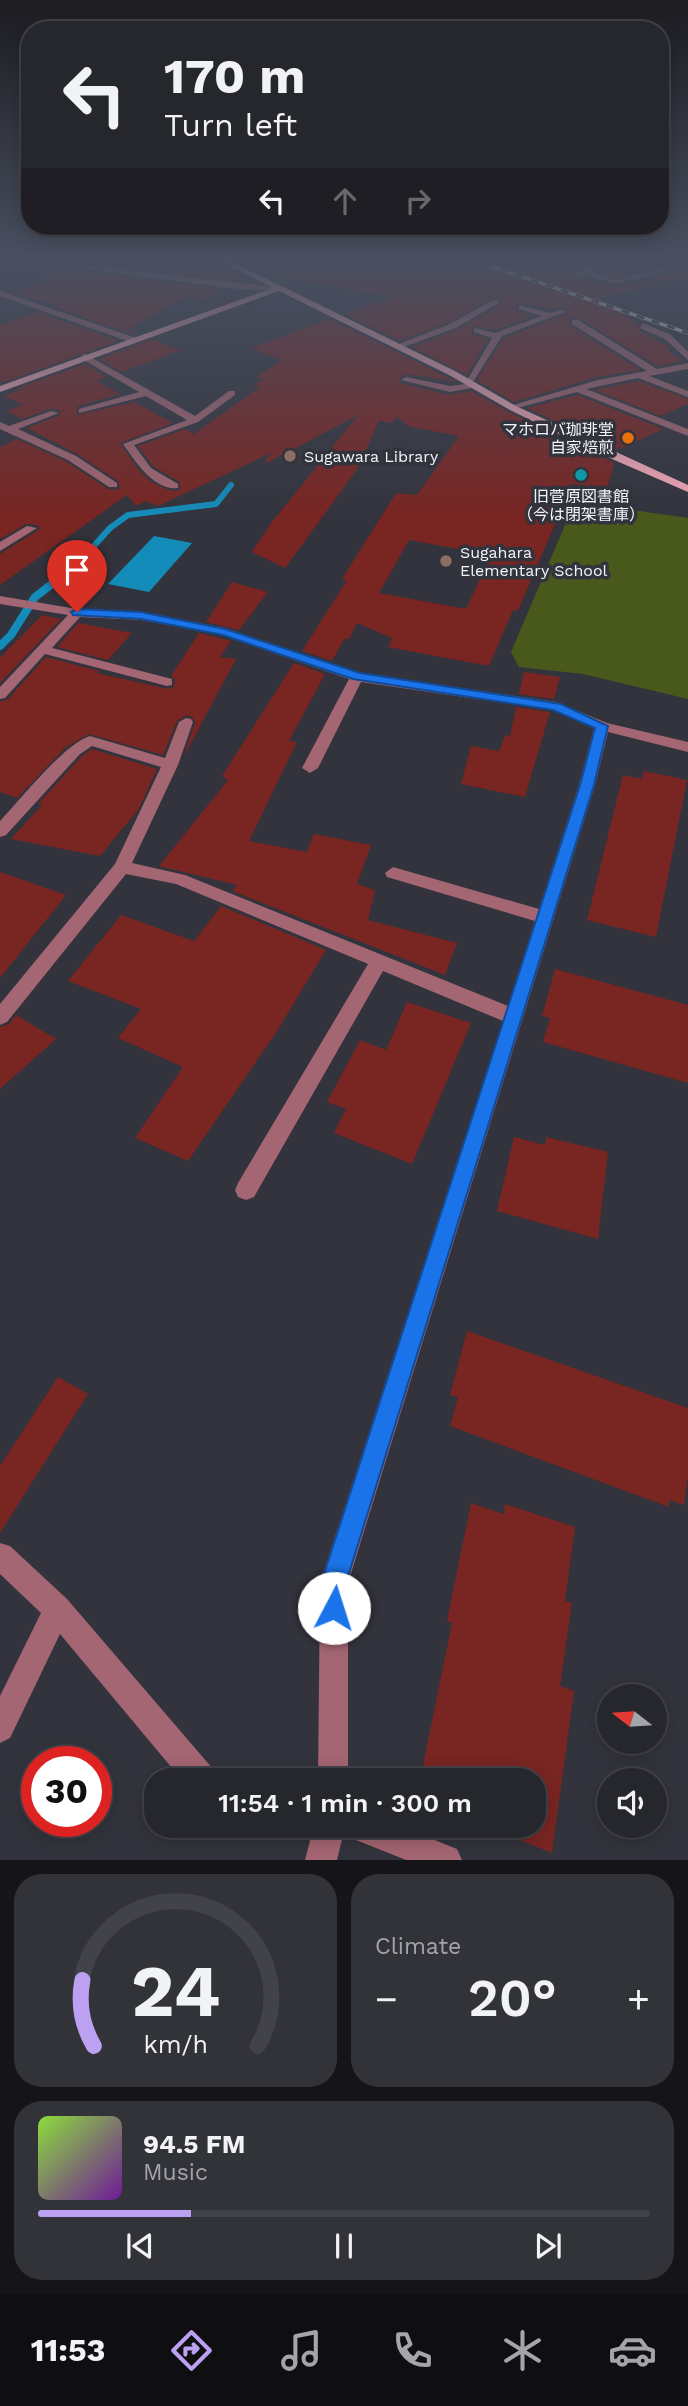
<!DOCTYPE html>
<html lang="en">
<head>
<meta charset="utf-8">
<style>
  body { margin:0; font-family:"Work Sans","Noto Sans JP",sans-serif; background:#323239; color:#f1f3f6; height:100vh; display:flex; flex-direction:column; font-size:26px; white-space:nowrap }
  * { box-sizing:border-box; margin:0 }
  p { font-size:23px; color:#a4a5aa }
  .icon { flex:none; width:38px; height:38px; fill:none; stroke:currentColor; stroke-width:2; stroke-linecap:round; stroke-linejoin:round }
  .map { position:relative; height:1860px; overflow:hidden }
  .drawer { display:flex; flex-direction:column; gap:14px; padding:14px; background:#151519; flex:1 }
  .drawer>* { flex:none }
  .hud { position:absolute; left:21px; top:21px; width:648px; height:214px; border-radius:28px; box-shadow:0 4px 18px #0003,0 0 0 2px #424349; background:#26262d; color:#f1f3f6; overflow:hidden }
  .needle { width:46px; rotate:287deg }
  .fabs { position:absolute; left:597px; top:1684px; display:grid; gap:14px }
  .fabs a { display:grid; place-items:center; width:70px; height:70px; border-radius:50%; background:#26262d; box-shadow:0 4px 18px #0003,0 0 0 2px #424349; font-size:35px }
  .speed { position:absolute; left:21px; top:1746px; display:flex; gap:14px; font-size:35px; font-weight:700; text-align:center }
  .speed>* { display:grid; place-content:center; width:91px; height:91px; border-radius:50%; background:#26262d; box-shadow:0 4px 18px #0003,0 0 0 2px #424349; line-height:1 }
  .speed .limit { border:10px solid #d22; background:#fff; color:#111 }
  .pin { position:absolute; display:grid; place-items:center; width:60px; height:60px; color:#fff; margin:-72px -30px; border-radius:50% 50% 50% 0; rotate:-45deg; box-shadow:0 0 7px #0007 }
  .pin .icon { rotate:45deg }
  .me { position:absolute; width:77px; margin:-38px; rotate:5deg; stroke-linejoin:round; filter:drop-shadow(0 0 5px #0008) }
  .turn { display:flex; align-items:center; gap:24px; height:147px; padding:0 28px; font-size:32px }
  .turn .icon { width:91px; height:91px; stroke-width:2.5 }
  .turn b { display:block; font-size:49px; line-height:60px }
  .lanes { display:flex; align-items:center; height:66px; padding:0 28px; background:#0003; justify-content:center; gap:35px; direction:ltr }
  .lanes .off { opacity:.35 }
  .big { font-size:52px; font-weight:600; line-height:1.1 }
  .drawer .widget { flex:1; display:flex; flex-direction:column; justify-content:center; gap:10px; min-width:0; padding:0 24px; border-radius:28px; background:#323239 }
  .drawer .dial { align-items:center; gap:0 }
  .dial svg { height:182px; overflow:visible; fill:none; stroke:#424349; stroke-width:7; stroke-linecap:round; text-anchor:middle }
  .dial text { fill:#f1f3f6; stroke:none }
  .song { display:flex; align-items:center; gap:21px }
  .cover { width:84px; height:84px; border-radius:10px; background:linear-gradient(135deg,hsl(90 70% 55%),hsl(280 70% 35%)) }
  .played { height:7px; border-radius:4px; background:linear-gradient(90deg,#bca0f2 25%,#424349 25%) }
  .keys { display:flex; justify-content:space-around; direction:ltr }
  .heat { display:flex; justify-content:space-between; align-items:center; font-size:38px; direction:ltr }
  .drawer .tiles { flex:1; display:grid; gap:14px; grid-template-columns:1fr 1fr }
  .widget:last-child { grid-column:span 2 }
  .trip { position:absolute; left:144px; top:1768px; width:402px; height:70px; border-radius:28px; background:#26262d; box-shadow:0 4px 18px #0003,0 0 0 2px #424349; font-weight:600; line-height:70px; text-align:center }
  .menu { display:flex; height:112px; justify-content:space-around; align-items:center; background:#0f0f12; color:#a4a5aa }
  .menu .icon { width:49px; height:49px }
  .menu .current { color:#bca0f2 }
  .menu b { font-size:32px; color:#f1f3f6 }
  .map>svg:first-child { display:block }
  .green { fill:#49591c }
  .water { fill:#148cba }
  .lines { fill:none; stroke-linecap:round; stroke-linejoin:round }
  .stream-far1 { stroke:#148cba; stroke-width:6 }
  .stream { stroke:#148cba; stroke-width:8 }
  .building { fill:#792522; fill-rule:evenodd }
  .minor { fill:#a36672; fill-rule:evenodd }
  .major { fill:#f3a8b6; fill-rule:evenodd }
  .rail-casing { stroke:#d9dae1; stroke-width:3.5 }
  .rail { stroke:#32333c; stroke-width:2.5; stroke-dasharray:8; stroke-linecap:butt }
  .route { fill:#1a73e8; stroke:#114b97; stroke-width:2 }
  .food-dot { fill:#e8710a; stroke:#32333c; stroke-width:2.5 }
  .education-dot { fill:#8d6e63; stroke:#32333c; stroke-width:2.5 }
  .culture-dot { fill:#0f9aa8; stroke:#32333c; stroke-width:2.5 }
  .labels { text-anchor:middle; stroke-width:7; stroke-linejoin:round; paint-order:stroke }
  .far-poi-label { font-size:16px; fill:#f3f4fa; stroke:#32333c; text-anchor:start }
</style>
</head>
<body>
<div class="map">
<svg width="688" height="1860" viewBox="0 0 688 1860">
  <rect width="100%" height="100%" fill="#32333c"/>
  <!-- green -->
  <polygon class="green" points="605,506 688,518 688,699 583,674 519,667 511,652 566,523 579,525 601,520"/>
  <!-- water -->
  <polygon class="water" points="154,536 192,543 149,592 108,584"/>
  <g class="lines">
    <!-- stream-far1 -->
    <polyline class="stream-far1" points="76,566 110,528 128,515 216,504 231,485"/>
    <!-- stream -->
    <polyline class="stream" points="0,646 11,635 35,597 78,564"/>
  </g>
  <!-- building -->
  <g class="building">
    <polygon points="45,259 215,259 242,275 234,280"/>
    <polygon points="231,259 593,259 582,269 573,271 573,279 586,278 616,287 688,269 688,276 598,298 639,325 639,330 671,348 666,349 683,361 658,366 579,318 572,317 569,320 571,326 640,370 597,377 514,402 477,380 504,338 566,314 566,310 560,307 550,310 520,302 516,305 517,311 534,316 495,330 472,326 472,334 488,339 467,375 412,347 457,330 501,304 501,299 492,298 449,322 400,341 345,314 394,297 263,274 263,261 251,269"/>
    <polygon points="608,259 607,259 688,259 615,277 596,271"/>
    <polygon points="40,266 220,289 206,299 187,296 128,330 138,334 135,335 54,307 59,305 13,293 53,278 39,276"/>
    <polygon points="38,312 118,341 4,382 0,380 0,325"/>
    <path d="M330 319 457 382 407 374 400 378V383L449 395 471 391 509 412 614 463 607 489 572 484 518 611 513 610 489 666 388 647 392 638 357 623 349 639H344L332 661 302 651 347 580 342 579 396 493 417 495 459 436 411 427 396 417 392 423 379 421 356 471 285 568 252 552 272 522 358 415 267 463 265 461 273 452 158 506 146 501 136 506 127 495 0 585V554L40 529 38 525 26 524 0 539V447L17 439 67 462 108 489 117 490 120 487 118 481 77 454 27 428 60 415V410L50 409 22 419 6 411 23 405 4 396 21 390 18 388 85 364 107 377 96 381 121 394 78 406 77 415 134 402 173 423 120 443 137 468 151 482 168 490 178 491 181 488 179 482 153 466 138 446 185 429 194 434 260 387 254 385 265 378 256 377 281 360 251 348ZM409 540 491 555 466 609 379 593Z"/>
    <polygon points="153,339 181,350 122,372 99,359"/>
    <polygon points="638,381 688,399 688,404 661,416 595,390"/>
    <polygon points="577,395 646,422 663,429 622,448 618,446 618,450 527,408"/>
    <polygon points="232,582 268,592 239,630 206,622"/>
    <polygon points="42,615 61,619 0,683 0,658"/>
    <polygon points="78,623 132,633 108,660 57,647"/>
    <polygon points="199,633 231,641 220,657 236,659 183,758 195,723 193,718 187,715 177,721 163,755 89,734 66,747 17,798 0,792 0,701 7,700 46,657 99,671 97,673 168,689 174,687 175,679 171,676"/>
    <polygon points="294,663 325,674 289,741 297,742 249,841 307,852 314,834 371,845 357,884 375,890 368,920 457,943 445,975 232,891 237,885 159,866 228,780 222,776"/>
    <polygon points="524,672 560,677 554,699 519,694"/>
    <polygon points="516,707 550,712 525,797 461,784 471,746 499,751 505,735 510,736"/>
    <polygon points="92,749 157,769 138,810 100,856 11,839 42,805 38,804 82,756"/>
    <polygon points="644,771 687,780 656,937 587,920 623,775 642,779"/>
    <polygon points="0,872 66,895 0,978"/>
    <polygon points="221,906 326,950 277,1031 188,1161 135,1138 183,1067 118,1038 141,1009 68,981 121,915 194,941"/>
    <polygon points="555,969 688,1005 688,1083 543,1042 550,1018 542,1016"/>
    <polygon points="407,1002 471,1023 412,1164 334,1133 346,1109 327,1102 360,1040 386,1050"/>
    <polygon points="16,1015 56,1039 0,1089 0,1027 9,1024"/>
    <polygon points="514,1137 545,1145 546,1137 608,1152 598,1239 497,1211"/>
    <polygon points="467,1331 688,1408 688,1477 684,1505 669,1500 669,1507 450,1426 458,1397 450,1395"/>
    <polygon points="58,1377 88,1394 0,1533 0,1466"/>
    <polygon points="471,1503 504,1514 505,1504 575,1527 565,1601 572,1603 560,1686 574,1691 552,1853 483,1825 534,1825 534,1780 420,1780 452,1623 447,1621"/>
  </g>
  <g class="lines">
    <!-- minor -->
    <g class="minor">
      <polygon points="8,259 26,259 284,288 280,290 246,290"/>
      <polygon points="597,259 605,259 591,272 615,280 688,262 688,266 615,284 586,275 575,277 575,273 583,271"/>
      <polygon points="0,291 136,338 137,340 130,342 0,296"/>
      <polygon points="493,300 500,302 456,328 401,348 394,346 450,324"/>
      <polygon points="519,305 550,313 561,310 565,312 502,336 473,382 477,383 477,387 450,392 401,380 406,377 450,386 465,384 492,338 474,332 474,328 495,333 542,316 519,309"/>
      <polygon points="572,320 578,320 657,369 688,363 688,369 649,376 688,391 688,397 638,378 586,389 688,429 688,436 577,392 510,410 510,406 598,380 647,371 572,324"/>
      <polygon points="643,323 671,335 688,352 688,360 665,339 640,328"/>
      <path d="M85 354 195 416 229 391H235V395L198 422 134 445 151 468 178 484V488C154 491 135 461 123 444L187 420 146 396 79 413V409L139 392 82 359V355Z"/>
      <polygon points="51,411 59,413 18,429 76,456 117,483 117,487 109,487 68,460 0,429 0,422 9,426"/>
      <polygon points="27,526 37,528 0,551 0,542"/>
      <path d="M0 596 77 609 141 612 225 628 359 673 556 702 607 723 688 742V752L608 732 595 785 348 1583V1780H318L320 1583 503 1021 383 971 254 1197 246 1200 238 1197 235 1190 238 1183 368 964 176 884 126 874 7 1022 0 1025V1004L115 864 161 767 92 746 80 754 6 835 0 837V821C20 800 65 743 90 736L165 758 179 722 186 718 191 719 193 722 178 765 132 863 185 875 508 1006 535 921 387 877 385 873 393 867 539 909 579 785 594 728 553 710 361 682 318 768 310 773 302 768 349 679 222 635 141 620 80 617 52 648 172 679V685L167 686 45 654 5 698 0 699V687L68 615 0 604Z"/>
      <polygon points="0,1543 10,1546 67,1599 213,1769 217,1780 182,1780 60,1634 10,1738 0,1743 0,1696 41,1613 0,1574"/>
      <polygon points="314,1825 397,1825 457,1849 462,1860 406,1860 346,1836 344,1831 337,1860 305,1860"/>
    </g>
    <!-- major -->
    <polygon class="major" points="217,259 226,259 455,371 516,406 688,485 688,492 589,449 510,410 449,375 279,291 0,392 0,386 273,288"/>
    <!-- rail casing -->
    <g class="rail-casing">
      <polyline id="rail" points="470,259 688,333"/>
    </g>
    <!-- rail -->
    <use href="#rail" class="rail"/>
  </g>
  <!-- sky -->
  <linearGradient id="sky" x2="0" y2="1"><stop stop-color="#1c1c21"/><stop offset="0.5" stop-color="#495061"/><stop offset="1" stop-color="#495061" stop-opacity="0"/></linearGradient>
  <rect width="688" height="519" fill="url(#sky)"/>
  <!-- route -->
  <polygon class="route" points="77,609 141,612 225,629 360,673 561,704 608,726 594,785 346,1583 346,1608 343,1617 334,1620 325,1617 321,1608 321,1583 580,785 595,728 553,710 353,679 223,635 141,619 73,615 71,612"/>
  <!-- markers -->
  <circle class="food-dot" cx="628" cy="438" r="7"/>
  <g class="education-dot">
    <circle cx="290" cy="456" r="7"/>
    <circle cx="446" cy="561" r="7"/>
  </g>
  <circle class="culture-dot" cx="581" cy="475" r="7"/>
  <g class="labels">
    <!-- far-poi labels -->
    <g class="far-poi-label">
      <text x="614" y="435" text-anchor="end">マホロバ珈琲堂<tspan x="614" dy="18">自家焙煎</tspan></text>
      <text x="304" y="462">Sugawara Library</text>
      <text x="581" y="502" text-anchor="middle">旧菅原図書館<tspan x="581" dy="18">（今は閉架書庫）</tspan></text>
      <text x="460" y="558">Sugahara<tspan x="460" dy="18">Elementary School</tspan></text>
    </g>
  </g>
</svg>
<div class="fabs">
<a><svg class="needle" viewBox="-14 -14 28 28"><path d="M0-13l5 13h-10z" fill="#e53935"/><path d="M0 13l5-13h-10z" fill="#a4a5aa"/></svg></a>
<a><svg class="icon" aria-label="sound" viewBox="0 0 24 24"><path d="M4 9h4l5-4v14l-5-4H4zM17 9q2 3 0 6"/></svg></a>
</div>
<div class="speed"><div class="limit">30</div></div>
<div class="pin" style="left:77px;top:612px;background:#d93025"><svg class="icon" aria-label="arrive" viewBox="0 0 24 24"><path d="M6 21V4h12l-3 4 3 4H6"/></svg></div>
<svg class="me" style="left:334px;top:1608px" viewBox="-20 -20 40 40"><circle r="19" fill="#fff"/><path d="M0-13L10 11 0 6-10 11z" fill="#1a73e8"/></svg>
<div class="trip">11:54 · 1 min · 300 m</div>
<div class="hud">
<div class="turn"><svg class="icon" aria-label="left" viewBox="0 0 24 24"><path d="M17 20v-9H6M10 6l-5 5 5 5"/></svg><div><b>170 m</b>Turn left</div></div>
<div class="lanes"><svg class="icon" aria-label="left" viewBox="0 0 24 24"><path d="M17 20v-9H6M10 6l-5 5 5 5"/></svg><svg class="icon off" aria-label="ahead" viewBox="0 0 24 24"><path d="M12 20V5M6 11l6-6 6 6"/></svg><svg class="icon off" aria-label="right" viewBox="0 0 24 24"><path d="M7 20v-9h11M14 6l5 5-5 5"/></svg></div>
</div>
</div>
<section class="drawer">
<div class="tiles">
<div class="widget dial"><svg viewBox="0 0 100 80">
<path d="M14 69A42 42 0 1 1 86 69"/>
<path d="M14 69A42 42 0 0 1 9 40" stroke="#bca0f2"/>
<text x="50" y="56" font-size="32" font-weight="700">24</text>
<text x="50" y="72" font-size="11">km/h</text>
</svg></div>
<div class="widget"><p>Climate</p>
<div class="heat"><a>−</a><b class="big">20°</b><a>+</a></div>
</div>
<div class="widget">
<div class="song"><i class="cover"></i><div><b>94.5 FM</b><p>Music</p></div></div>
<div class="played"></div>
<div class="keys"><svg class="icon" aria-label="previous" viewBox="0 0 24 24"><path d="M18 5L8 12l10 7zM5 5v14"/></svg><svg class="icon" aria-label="pause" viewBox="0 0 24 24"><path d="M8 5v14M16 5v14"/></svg><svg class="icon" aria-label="next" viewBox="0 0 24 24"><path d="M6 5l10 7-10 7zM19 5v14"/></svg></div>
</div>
</div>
</section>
<nav class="menu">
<b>11:53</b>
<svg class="icon current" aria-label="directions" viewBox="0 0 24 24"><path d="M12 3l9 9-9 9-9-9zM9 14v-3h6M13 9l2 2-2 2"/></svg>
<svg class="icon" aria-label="music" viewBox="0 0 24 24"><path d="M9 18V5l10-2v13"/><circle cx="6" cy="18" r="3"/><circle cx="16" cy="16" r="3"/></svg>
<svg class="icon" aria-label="phone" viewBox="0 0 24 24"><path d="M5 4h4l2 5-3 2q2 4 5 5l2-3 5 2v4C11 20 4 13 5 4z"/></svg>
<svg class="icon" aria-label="climate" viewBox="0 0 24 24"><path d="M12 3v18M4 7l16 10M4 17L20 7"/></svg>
<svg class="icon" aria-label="car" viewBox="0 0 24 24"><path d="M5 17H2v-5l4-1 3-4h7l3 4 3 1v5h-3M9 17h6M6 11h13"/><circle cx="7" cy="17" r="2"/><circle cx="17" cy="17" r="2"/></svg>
</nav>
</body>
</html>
